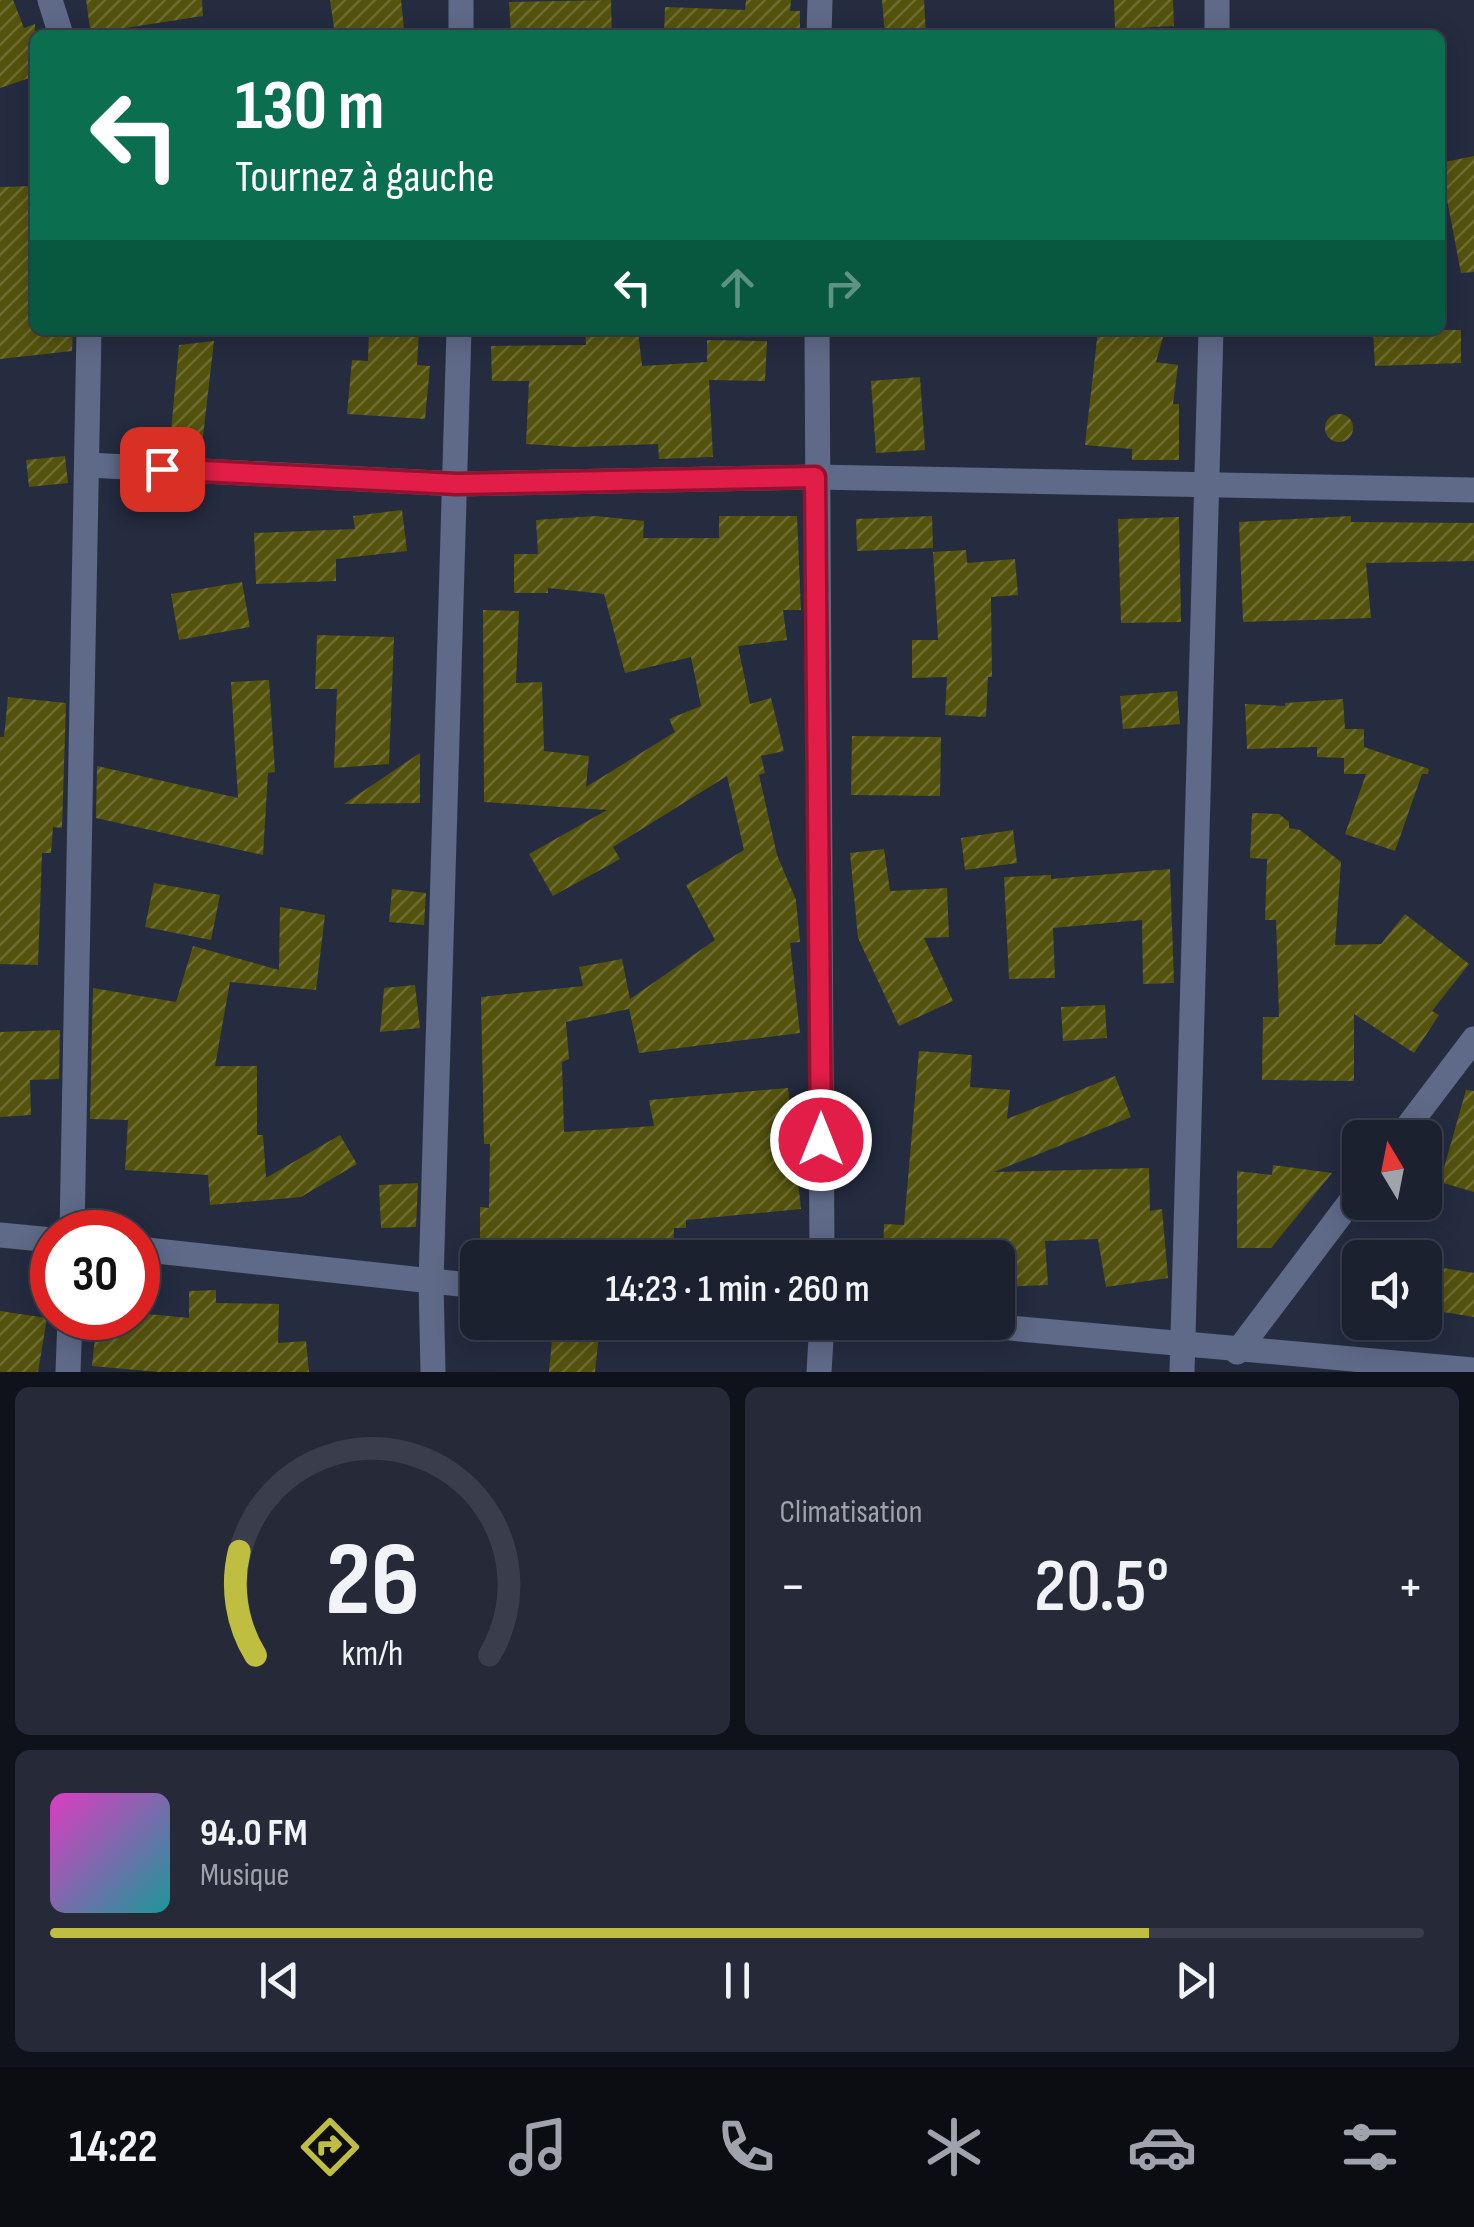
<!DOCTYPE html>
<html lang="fr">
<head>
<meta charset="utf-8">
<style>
  body { margin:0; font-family:"Sofia Sans Condensed",sans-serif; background:#252938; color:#f1f3f6; height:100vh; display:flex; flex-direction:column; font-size:38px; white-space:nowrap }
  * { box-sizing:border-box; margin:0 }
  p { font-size:32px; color:#a0a3ab }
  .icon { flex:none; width:55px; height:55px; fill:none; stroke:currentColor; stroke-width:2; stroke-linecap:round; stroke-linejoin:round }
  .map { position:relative; height:1372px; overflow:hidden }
  .side { display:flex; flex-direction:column; gap:15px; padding:15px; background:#0f121a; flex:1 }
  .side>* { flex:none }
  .guide { position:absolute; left:30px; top:30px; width:1415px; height:305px; border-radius:15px; box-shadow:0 5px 25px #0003,0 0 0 2px #3a3e4c; background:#0b6e4f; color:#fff; overflow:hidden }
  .needle { width:65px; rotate:350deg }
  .fabs { position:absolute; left:1342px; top:1120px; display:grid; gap:20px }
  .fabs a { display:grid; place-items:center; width:100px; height:100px; border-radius:15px; background:#1c2130; box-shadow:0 5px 25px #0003,0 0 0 2px #3a3e4c; font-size:50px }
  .speed { position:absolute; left:30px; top:1210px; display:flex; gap:20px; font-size:50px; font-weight:700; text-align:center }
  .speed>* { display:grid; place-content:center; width:130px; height:130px; border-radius:50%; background:#1c2130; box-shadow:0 5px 25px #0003,0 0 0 2px #3a3e4c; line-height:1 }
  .speed .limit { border:15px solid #d22; background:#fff; color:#111 }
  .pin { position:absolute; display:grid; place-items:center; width:85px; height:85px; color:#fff; margin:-42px; border-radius:20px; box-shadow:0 5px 15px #0006 }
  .me { position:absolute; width:110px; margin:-55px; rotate:0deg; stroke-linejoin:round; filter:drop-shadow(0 0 8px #0008) }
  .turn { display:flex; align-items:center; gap:35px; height:210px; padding:0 40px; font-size:45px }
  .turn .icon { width:130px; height:130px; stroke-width:2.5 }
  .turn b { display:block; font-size:70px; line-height:85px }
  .lanes { display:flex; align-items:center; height:95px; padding:0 40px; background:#0003; justify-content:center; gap:50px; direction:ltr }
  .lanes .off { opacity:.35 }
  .big { font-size:75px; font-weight:600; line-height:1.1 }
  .side .tile { flex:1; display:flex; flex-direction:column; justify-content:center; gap:15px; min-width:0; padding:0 35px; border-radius:15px; background:#252938 }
  .side .dial { align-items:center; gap:0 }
  .dial svg { height:260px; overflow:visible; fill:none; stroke:#3a3e4c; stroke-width:7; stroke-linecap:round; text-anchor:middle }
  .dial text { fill:#f1f3f6; stroke:none }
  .song { display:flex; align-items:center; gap:30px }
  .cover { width:120px; height:120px; border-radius:15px; background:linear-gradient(135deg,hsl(310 70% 55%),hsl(180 70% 35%)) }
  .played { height:10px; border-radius:5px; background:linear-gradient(90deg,#bfbe41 80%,#3a3e4c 80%) }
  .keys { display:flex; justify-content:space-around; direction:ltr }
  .heat { display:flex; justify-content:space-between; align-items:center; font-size:55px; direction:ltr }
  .side .tiles { flex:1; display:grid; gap:15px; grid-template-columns:1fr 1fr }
  .tile:last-child { grid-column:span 2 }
  .trip { position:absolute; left:460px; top:1240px; width:555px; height:100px; border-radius:15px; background:#1c2130; box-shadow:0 5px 25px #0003,0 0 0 2px #3a3e4c; font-weight:600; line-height:100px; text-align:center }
  .tabs { display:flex; height:160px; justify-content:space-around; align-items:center; background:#0b0d13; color:#a0a3ab }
  .tabs .icon { width:70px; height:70px }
  .tabs .current { color:#bfbe41 }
  .tabs b { font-size:45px; color:#f1f3f6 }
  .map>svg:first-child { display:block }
  .building { fill:url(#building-hatch) }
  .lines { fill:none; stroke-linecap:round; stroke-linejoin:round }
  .street { stroke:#5f6a88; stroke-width:25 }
  .route-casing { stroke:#92132f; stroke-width:25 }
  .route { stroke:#e11d48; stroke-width:18 }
</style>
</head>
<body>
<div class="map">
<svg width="1474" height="1372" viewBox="0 0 1474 1372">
  <defs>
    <pattern id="building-hatch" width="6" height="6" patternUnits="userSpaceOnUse" patternTransform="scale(2.5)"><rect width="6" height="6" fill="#54530d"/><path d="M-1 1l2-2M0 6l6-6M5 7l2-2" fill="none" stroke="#6d6c31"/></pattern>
  </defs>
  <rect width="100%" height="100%" fill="#252c40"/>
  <!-- building -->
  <g class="building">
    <polygon points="0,0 13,0 24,28 35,24 35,76 0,88"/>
    <polygon points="86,0 202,0 203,16 119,29 121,35 91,35"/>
    <polygon points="330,0 401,0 404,29 335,35"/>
    <polygon points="611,0 612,35 511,35 509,2"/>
    <polygon points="746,0 791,0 790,11 800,11 800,35 664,35 665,7 745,10"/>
    <polygon points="882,0 924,0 926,35 885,35"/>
    <polygon points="1114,0 1173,0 1174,26 1115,29"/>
    <polygon points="1474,156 1474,272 1461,273 1440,163"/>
    <polygon points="35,186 35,330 73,330 72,351 0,359 0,187"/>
    <polygon points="369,330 419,330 417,365 430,366 425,419 347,414 352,360 368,361"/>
    <polygon points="585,330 638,330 642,366 707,362 707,340 767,341 765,381 709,380 713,457 659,459 658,444 575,447 526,444 529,381 492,381 491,346 586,345"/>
    <polygon points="1098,330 1165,330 1156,362 1178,365 1173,404 1179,404 1179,460 1132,460 1132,449 1085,445"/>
    <polygon points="1373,330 1461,330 1461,363 1375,366"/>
    <polygon points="214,341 202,445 170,442 179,345"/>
    <polygon points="920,377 925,450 876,453 871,381"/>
    <circle cx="1339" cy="428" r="14"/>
    <polygon points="65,456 68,483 29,487 26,460"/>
    <polygon points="402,510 407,551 336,559 336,581 256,584 254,533 355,529 353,516"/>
    <polygon points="596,516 644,521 643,538 719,538 719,516 797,516 801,610 783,610 787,640 738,646 750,704 771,698 784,751 761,756 765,773 759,775 777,855 796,900 800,942 790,943 800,1033 639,1053 629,1009 566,1022 569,1059 562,1062 564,1132 654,1126 649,1100 788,1088 801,1209 686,1220 686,1228 674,1228 673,1257 599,1258 599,1244 480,1242 480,1207 489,1208 490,1144 484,1144 481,997 583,986 579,967 622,959 630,999 715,940 686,885 744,850 727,776 613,847 620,859 553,896 529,854 607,810 484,802 483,610 519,611 516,683 542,682 544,751 589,756 586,787 675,732 669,719 701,706 691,657 625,673 604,594 548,588 548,593 514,593 514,554 538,554 536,520"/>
    <polygon points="932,516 933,548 857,551 856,519"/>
    <polygon points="1351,516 1351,522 1474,523 1474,561 1366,563 1371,618 1243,622 1239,522"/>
    <polygon points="1179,517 1181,622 1121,623 1118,519"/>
    <polygon points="966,550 967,563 1015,559 1018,595 991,597 992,677 988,677 986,717 945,715 947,677 912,678 912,640 938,640 933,552"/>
    <polygon points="242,582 250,627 179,640 171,594"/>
    <polygon points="317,635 394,637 389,764 334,768 337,689 315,689"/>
    <polygon points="269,680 275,772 268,773 263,855 96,818 97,766 238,798 231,682"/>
    <polygon points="1177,691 1180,724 1123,729 1120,696"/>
    <polygon points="8,697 66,703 62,828 53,827 51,853 42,853 38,965 0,964 0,737 4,737"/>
    <polygon points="1343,699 1345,729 1364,729 1364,747 1429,769 1428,774 1422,774 1395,851 1345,834 1366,774 1344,774 1344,758 1317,757 1317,747 1247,749 1245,704 1285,706 1285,703"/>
    <polygon points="852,736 941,737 940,796 851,795"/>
    <polygon points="420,753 420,803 344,804"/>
    <polygon points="1252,813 1279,814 1289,822 1289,828 1300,830 1341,862 1335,945 1381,944 1405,914 1469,964 1432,1011 1439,1015 1414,1053 1354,1014 1354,1081 1262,1080 1263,1017 1279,1017 1276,920 1265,920 1267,859 1250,858"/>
    <polygon points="1013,830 1017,863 965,870 961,838"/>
    <polygon points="884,849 890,891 947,888 949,937 924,938 953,1001 899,1026 858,938 850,853"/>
    <polygon points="1170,869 1174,983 1143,984 1142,920 1053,928 1055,978 1009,979 1004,877 1051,875 1051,879"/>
    <polygon points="154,883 220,895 211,940 145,927"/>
    <polygon points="392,889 426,893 424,925 389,922"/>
    <polygon points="280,907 325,915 316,990 230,982 215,1066 257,1066 257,1135 263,1135 266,1178 340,1135 357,1164 301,1197 210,1205 208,1175 125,1170 128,1120 90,1119 93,988 176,1002 193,946 279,970"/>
    <polygon points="415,985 420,1028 380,1032 384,988"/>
    <polygon points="1105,1005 1107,1038 1063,1041 1061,1007"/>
    <polygon points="60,1030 59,1079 30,1080 31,1115 0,1117 0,1032"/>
    <polygon points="919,1051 972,1055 970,1087 1010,1090 1007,1119 1115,1076 1131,1117 994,1172 1149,1168 1150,1211 1162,1209 1168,1278 1106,1287 1098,1239 1045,1241 1048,1285 998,1287 998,1258 883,1258 884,1224 904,1225"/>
    <polygon points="1466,1090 1474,1091 1474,1192 1440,1182"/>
    <polygon points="1273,1165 1332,1173 1271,1248 1237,1248 1237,1171 1272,1175"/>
    <polygon points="418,1183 416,1227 381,1228 379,1185"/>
    <polygon points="1425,1265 1474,1273 1474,1317 1425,1309"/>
    <polygon points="216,1290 216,1303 279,1304 278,1343 306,1341 309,1372 159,1372 92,1366 97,1318 138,1318 138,1313 189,1318 189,1291"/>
    <polygon points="0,1311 47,1318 38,1372 0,1372"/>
    <polygon points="553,1329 599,1334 595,1372 549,1372"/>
  </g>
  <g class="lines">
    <!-- street -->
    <g class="street">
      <polyline points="50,0 61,35"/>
      <polyline points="461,35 461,0"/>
      <polyline points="819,35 820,0"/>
      <polyline points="1217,35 1217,0"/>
      <polyline points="817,330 822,1258"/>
      <polyline points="88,465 457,484 815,477 1474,490"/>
      <polyline points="1399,1138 1474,1039"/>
      <polyline points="72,1232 89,330"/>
      <polyline points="0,1235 52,1240"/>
      <polyline points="138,1249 478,1286"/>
      <polyline points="943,1322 1474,1370"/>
      <polyline points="1237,1352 1360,1189"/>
      <polyline points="68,1372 70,1318"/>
      <polyline points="433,1372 431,1282 459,330"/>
      <polyline points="819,1372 822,1322"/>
      <polyline points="1182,1372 1211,330"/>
    </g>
  </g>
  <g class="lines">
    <!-- route casing -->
    <g class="route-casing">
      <polyline id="route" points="162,469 457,484 815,477 821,1140"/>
    </g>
    <!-- route -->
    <use href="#route" class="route"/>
  </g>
</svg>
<div class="fabs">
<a><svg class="needle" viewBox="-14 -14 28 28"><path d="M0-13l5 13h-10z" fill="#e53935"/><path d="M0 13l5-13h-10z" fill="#a0a3ab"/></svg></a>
<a><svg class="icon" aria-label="sound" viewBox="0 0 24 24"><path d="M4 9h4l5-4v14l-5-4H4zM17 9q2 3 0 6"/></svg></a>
</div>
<div class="speed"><div class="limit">30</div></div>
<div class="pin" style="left:162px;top:469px;background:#d93025"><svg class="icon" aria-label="arrive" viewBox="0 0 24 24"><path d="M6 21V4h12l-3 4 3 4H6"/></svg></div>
<svg class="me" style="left:821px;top:1140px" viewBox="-20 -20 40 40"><circle r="17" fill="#e11d48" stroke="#fff" stroke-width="3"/><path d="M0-11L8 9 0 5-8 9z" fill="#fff"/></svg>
<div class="trip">14:23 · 1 min · 260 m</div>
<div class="guide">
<div class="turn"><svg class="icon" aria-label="left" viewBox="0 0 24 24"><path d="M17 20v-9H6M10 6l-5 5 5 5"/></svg><div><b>130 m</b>Tournez à gauche</div></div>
<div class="lanes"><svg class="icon" aria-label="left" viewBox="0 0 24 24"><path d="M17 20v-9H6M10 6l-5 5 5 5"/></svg><svg class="icon off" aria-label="ahead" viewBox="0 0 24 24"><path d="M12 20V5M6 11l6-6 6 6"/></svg><svg class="icon off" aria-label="right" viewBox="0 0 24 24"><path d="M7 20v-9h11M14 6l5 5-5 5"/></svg></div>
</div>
</div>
<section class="side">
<div class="tiles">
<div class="tile dial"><svg viewBox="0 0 100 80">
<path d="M14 69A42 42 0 1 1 86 69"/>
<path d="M14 69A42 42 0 0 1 9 37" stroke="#bfbe41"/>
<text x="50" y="56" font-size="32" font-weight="700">26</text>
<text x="50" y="72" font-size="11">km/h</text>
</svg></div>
<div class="tile"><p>Climatisation</p>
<div class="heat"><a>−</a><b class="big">20.5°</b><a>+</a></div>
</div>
<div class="tile">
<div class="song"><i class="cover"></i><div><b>94.0 FM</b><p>Musique</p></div></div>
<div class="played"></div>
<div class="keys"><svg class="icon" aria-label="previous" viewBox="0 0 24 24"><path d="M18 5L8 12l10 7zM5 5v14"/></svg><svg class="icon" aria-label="pause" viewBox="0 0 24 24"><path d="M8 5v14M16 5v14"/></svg><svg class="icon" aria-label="next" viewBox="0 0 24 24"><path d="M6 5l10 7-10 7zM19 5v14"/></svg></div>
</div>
</div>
</section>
<nav class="tabs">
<b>14:22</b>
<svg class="icon current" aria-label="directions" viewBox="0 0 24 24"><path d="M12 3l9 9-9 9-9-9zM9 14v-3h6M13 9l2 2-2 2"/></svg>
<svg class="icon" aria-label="music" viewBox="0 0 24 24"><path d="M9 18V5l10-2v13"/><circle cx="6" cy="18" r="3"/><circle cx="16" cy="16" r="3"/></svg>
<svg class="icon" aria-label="phone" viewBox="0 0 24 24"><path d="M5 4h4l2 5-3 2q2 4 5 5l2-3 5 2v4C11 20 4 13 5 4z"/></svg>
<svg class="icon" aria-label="climate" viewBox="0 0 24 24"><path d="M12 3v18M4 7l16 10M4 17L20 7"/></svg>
<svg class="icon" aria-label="car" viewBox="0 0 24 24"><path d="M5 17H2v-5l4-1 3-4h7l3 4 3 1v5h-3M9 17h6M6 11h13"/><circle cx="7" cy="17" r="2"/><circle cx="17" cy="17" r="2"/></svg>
<svg class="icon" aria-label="filters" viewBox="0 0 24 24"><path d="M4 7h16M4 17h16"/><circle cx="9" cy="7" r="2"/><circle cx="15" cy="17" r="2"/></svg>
</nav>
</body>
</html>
